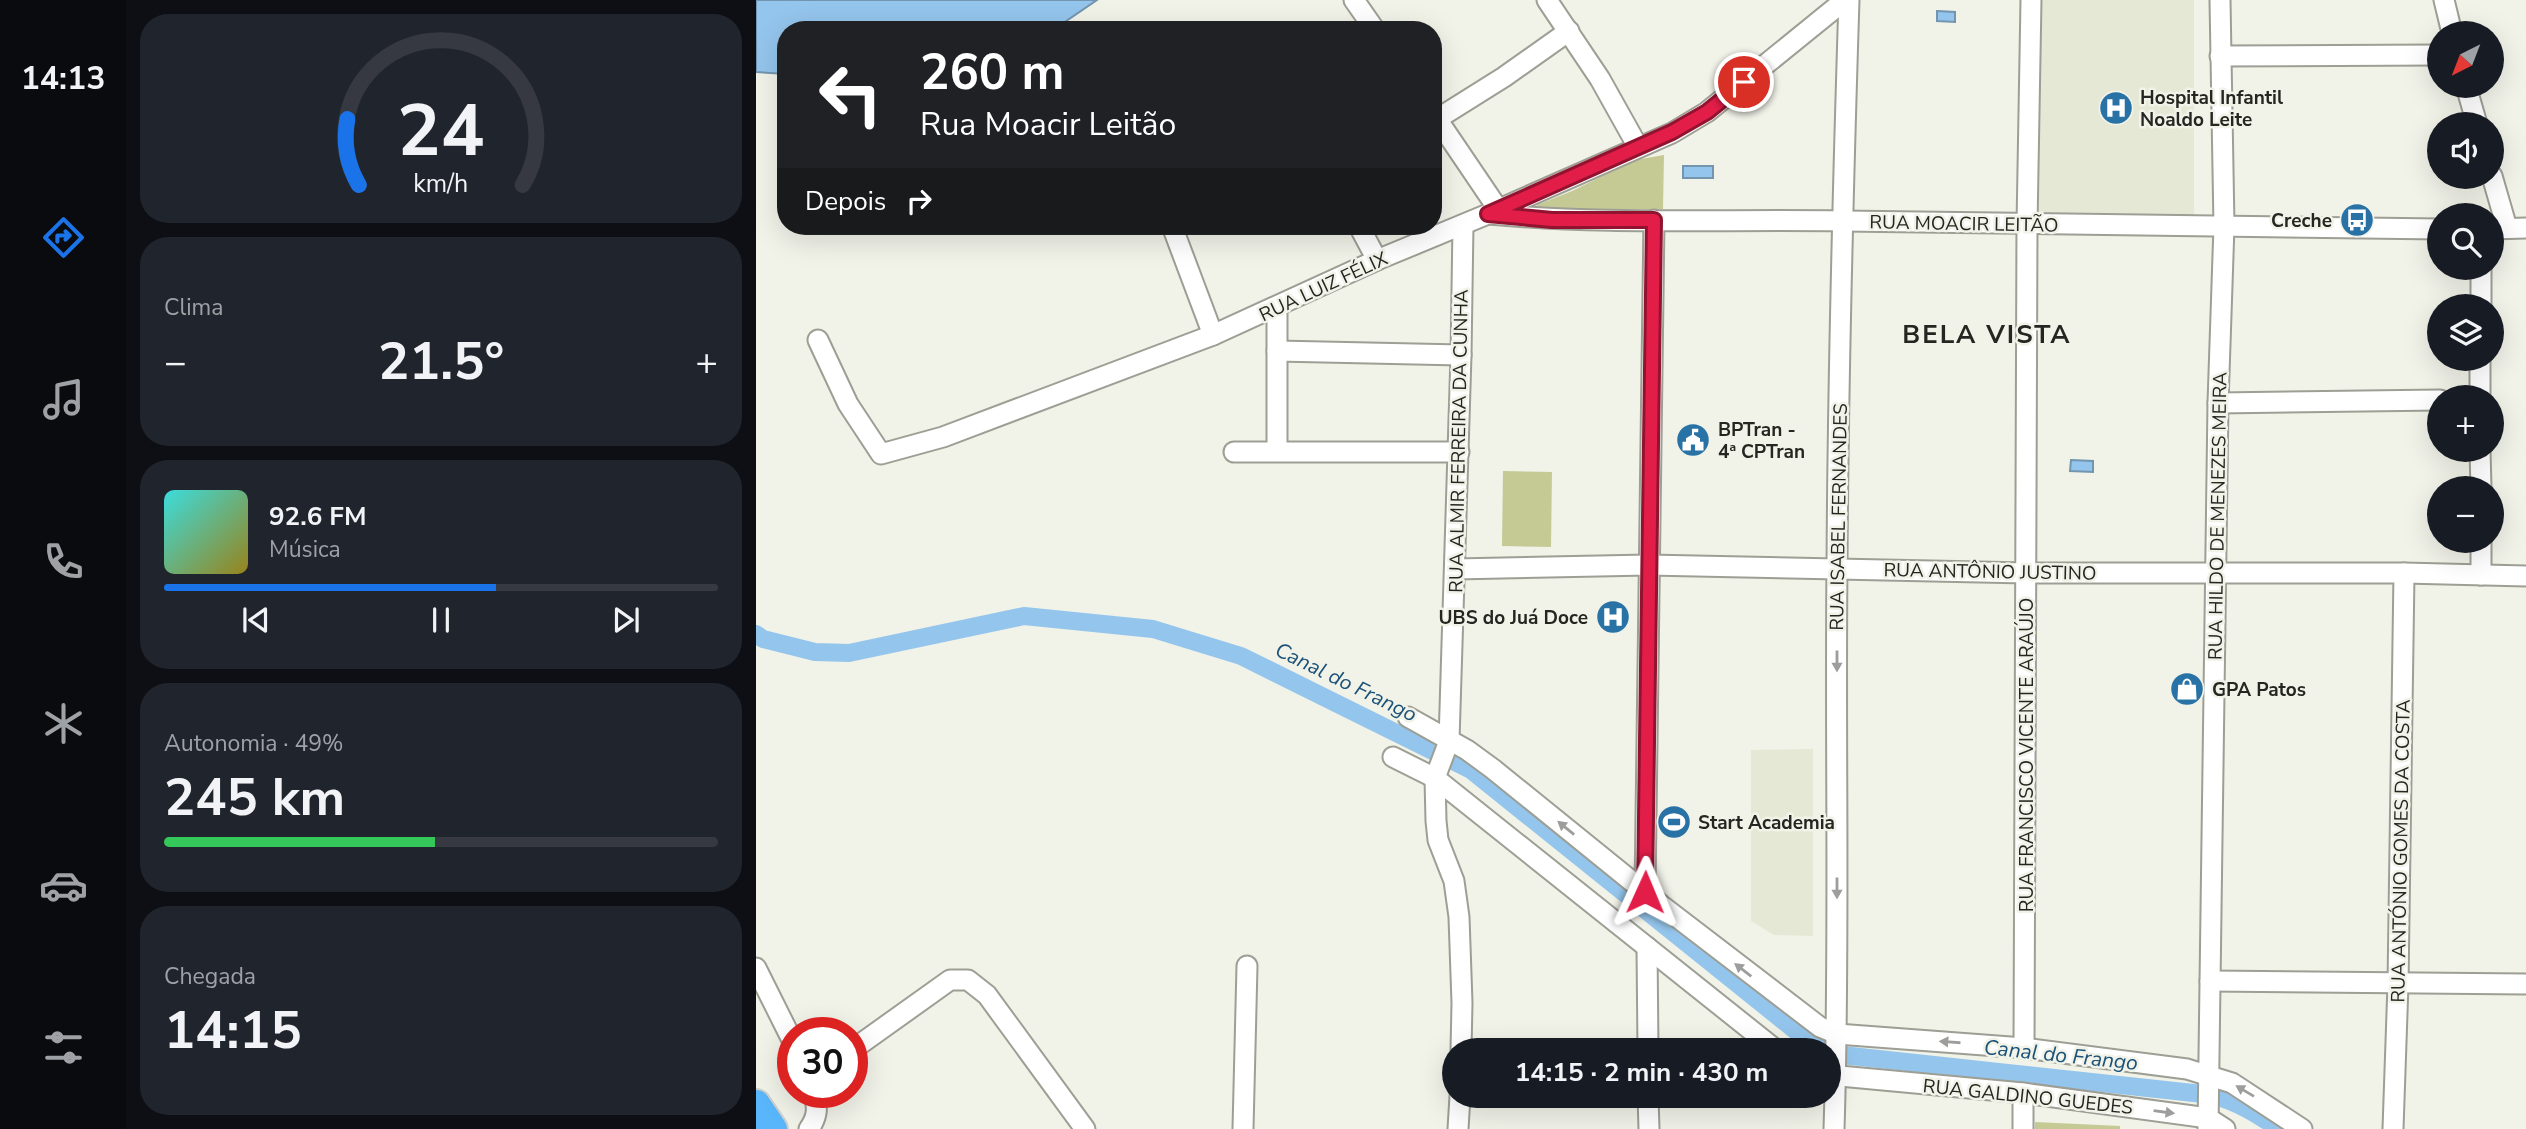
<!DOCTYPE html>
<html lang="pt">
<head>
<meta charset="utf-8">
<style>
  body { margin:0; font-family:"Nunito Sans",sans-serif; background:#20242c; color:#f1f3f6; height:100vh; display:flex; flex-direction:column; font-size:26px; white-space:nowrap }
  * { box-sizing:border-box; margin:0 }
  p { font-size:23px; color:#9ea1a6 }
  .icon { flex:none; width:38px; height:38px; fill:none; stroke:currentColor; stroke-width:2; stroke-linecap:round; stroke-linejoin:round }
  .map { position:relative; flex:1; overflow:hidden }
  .panel { display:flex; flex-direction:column; gap:14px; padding:14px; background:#0d0f14; width:630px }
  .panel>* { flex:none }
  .top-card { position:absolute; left:21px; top:21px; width:665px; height:214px; border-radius:28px; box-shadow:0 7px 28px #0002; background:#202124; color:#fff; overflow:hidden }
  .needle { width:46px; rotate:222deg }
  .fabs { position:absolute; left:1671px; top:21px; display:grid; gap:14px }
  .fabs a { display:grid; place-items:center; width:77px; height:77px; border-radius:50%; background:#171b24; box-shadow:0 7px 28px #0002; font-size:35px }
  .speed { position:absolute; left:21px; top:1017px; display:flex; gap:14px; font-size:35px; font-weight:700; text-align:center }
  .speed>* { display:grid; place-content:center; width:91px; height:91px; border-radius:50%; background:#171b24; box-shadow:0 7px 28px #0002; line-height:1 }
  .speed .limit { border:10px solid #d22; background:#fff; color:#111 }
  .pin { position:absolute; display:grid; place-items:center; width:60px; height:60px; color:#fff; margin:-30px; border:4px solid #fff; border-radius:50%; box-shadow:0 2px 7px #0007 }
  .me { position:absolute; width:77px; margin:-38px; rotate:1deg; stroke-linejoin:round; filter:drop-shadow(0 0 5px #0008) }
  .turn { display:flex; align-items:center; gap:24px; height:147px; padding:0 28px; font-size:32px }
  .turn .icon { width:91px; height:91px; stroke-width:2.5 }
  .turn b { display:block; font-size:49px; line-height:60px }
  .then { display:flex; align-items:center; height:66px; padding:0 28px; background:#0003; gap:14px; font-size:26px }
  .big { font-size:52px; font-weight:700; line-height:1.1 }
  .panel .widget { flex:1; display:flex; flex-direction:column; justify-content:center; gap:10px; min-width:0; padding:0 24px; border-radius:28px; background:#20242c }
  .panel .dial { align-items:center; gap:0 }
  .dial svg { height:182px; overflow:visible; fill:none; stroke:#363941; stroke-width:7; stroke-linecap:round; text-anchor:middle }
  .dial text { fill:#f1f3f6; stroke:none }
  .song { display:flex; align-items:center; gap:21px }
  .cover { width:84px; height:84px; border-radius:10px; background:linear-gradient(135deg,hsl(180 70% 55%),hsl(50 70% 35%)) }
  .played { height:7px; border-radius:4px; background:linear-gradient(90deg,#1a73e8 60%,#363941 60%) }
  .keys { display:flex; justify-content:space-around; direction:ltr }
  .heat { display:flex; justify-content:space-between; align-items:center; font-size:38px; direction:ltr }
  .charge { height:10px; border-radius:5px; background:linear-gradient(90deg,#34c759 49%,#363941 0) }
  .trip { position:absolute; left:686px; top:1038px; width:399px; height:70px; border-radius:35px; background:#171b24; box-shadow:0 7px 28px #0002; font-weight:700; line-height:70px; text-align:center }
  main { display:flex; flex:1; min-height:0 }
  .tab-bar { display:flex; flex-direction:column; width:126px; justify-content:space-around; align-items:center; background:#090b0e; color:#9ea1a6 }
  .tab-bar .icon { width:49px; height:49px }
  .tab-bar .on { color:#1a73e8 }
  .tab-bar b { font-size:32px; color:#f1f3f6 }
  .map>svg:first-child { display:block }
  .built { fill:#e6e8d6 }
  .green { fill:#c5ca95 }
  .water { fill:#94c5ec; stroke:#7395af; stroke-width:2 }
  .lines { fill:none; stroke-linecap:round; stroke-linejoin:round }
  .canal { stroke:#94c5ec; stroke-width:18 }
  .minor-casing { stroke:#9d9e94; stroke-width:23 }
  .highway-casing { stroke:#cfcfce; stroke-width:32 }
  .minor { stroke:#fff; stroke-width:19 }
  .highway { stroke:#59b6fb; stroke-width:28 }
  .oneway { fill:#9d9d9b }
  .route-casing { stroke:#92132f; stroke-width:18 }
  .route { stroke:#e11d48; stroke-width:12 }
  .labels { text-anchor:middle; stroke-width:5; stroke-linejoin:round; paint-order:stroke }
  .poi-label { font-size:19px; font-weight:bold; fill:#252521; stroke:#f1f2e8; text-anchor:start }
  .street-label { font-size:19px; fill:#252521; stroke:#f1f2e8 }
  .water-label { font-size:21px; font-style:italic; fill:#1c5278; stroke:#f1f2e8 }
  .district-label { font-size:26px; font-weight:bold; letter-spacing:2px; fill:#252521; stroke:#f1f2e8 }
</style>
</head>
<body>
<main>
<nav class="tab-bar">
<b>14:13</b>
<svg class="icon on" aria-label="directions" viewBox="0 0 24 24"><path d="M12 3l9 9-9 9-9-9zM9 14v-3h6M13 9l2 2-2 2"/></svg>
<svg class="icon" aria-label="music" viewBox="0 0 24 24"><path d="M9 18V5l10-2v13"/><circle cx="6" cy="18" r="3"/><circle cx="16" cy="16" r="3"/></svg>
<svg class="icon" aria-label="phone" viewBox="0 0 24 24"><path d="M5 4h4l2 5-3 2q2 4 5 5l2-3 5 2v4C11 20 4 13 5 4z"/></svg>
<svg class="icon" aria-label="climate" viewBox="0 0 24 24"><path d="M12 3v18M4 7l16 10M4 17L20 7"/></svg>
<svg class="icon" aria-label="car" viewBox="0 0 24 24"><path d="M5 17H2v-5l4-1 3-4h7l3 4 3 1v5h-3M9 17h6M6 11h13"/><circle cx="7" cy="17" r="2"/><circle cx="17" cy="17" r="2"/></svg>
<svg class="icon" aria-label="filters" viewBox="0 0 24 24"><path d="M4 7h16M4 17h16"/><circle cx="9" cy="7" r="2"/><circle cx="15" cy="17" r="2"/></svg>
</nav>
<section class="panel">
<div class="widget dial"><svg viewBox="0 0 100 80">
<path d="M14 69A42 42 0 1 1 86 69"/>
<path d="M14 69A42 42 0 0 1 9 40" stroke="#1a73e8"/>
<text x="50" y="56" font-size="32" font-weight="700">24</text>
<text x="50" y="72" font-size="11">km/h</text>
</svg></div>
<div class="widget"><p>Clima</p>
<div class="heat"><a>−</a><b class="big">21.5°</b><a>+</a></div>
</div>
<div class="widget">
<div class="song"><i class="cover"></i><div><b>92.6 FM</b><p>Música</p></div></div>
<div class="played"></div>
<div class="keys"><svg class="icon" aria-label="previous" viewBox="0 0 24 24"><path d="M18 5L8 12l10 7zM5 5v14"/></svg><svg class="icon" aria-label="pause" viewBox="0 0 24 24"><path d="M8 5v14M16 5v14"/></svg><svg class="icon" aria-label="next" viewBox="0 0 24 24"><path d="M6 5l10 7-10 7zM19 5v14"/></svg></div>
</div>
<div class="widget"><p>Autonomia · 49%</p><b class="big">245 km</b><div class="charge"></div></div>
<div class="widget"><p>Chegada</p><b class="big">14:15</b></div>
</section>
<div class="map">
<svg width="1770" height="1129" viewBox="0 0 1770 1129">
  <rect width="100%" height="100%" fill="#f1f2e8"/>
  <!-- built -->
  <g class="built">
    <polygon points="1282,0 1438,0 1438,218 1282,217"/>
    <polygon points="1057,749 1057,936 1018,935 995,921 995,750"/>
  </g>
  <!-- green -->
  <g class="green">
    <polygon points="908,155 907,209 780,210 781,205 816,191 879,160"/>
    <polygon points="747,471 796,472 795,547 746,546"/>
    <polygon points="1279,1122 1364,1126 1364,1129 1279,1129"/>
  </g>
  <!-- water -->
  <g class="water">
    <polygon points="0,0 341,0 297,30 30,30 30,74 0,72"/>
    <polygon points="1181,11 1199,12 1199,22 1181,21"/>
    <rect x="927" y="166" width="30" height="12"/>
    <polygon points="1315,460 1337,461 1337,472 1314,471"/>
  </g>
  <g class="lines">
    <!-- canal -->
    <g class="canal">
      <polyline points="0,634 7,639 59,652 93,653 268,616 397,629 485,656 715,770 1055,1043 1068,1050"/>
      <path d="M1073 1052 1086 1055 1456 1095C1482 1102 1501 1114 1523 1129"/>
    </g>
    <!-- minor casing -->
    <g class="minor-casing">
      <g id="minor">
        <polyline points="598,0 619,30"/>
        <polyline points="791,0 844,79 882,147"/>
        <polyline points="1688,0 1696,33"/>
        <polyline points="1464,56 1684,55"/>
        <polyline points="1710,86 1721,124"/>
        <polyline points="677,113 742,209"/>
        <polyline points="681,119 748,77 813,31"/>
        <polyline points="1736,176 1751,228"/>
        <path d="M733 214C851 225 969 219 1087 221 1286 224 1485 226 1684 229"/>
        <polyline points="416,226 457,335"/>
        <polyline points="603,226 621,260"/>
        <polyline points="1736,229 1770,228"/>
        <polyline points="1725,306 1725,268"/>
        <polyline points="521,308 521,451"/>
        <polyline points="62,340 92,404 125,454 187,437 457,335 621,260 732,214 916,133 951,112 1089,0"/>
        <polyline points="521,351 705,355"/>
        <polyline points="1724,397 1724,359"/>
        <polyline points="1462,403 1684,400"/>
        <polyline points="1724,450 1725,488"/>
        <polyline points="478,452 703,452"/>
        <polyline points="1725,541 1725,575"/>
        <polyline points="699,569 892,565 1271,573 1648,573 1770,576"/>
        <polyline points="652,717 711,750 737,769 905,905 1064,1027 1081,1034 1268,1048 1431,1069 1476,1083 1546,1129"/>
        <polyline points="637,757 679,778 1020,1050"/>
        <polyline points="889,892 898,220"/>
        <polyline points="891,947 892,1050"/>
        <polyline points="0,968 37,1042"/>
        <polyline points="1454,981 1770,984"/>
        <polyline points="1268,1048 1271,225 1275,0"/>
        <polyline points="96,1050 194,980 212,980 231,995 329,1129"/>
        <polyline points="705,1050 706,1003 703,917 698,881 682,840 680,821 679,778 693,741 705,355 707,225"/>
        <polyline points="1073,1075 1267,1093 1452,1118 1469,1129"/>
        <polyline points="892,1096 893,1129"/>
        <path d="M53 1129C62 1116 62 1107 57 1092"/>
        <polyline points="487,1129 491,966"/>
        <polyline points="702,1129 704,1096"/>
        <path d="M1078 1129C1084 942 1079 755 1081 567 1082 378 1087 189 1093 0"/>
        <polyline points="1267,1129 1267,1093"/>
        <polyline points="1452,1129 1462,403 1468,226 1464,0"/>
        <polyline points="1637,1129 1642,984 1648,573"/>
      </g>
    </g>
    <!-- highway casing -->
    <g class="highway-casing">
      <polyline id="highway" points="0,1104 17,1129"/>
    </g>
    <!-- minor -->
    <use href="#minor" class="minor"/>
    <!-- highway -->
    <use href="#highway" class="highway"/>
  </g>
  <!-- one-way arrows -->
  <defs><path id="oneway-solid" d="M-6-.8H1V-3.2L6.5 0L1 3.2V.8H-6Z" transform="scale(1.75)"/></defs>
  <g class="oneway">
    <use href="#oneway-solid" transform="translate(1081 661) rotate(90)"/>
    <use href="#oneway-solid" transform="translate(810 828) rotate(-141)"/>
    <use href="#oneway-solid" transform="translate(1081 888) rotate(90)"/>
    <use href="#oneway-solid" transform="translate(987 970) rotate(-142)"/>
    <use href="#oneway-solid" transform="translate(1194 1042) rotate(-176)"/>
    <use href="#oneway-solid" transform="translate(1489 1091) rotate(-149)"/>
    <use href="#oneway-solid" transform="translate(1408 1112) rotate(8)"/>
  </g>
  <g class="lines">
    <!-- route casing -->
    <g class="route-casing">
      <polyline id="route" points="889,892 898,220 796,220 732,214 916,132 951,112 988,82"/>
    </g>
    <!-- route -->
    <use href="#route" class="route"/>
  </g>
  <!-- icons -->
  <defs>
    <g id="hospital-disc" transform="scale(1.75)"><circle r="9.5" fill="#2972a6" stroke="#f1f2e8"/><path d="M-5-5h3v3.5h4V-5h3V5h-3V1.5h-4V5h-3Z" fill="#fff"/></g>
    <g id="bus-disc" transform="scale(1.75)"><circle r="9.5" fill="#2972a6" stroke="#f1f2e8"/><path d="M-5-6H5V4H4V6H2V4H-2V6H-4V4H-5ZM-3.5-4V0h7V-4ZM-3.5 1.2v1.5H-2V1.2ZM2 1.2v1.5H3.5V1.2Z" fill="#fff"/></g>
    <g id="civic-disc" transform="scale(1.75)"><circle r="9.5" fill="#2972a6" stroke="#f1f2e8"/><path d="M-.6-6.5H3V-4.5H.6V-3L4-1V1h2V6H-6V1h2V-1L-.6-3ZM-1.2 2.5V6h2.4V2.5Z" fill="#fff"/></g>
    <g id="shop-disc" transform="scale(1.75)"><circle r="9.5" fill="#2972a6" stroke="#f1f2e8"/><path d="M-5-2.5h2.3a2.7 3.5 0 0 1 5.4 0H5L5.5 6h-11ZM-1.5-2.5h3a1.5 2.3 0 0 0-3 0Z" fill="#fff"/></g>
    <g id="stadium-disc" transform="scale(1.75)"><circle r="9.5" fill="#2972a6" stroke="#f1f2e8"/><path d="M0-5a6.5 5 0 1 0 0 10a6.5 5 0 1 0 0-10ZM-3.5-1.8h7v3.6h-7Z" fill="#fff"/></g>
  </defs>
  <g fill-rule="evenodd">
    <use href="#hospital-disc" x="1360" y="108"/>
    <use href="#bus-disc" x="1601" y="220"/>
    <use href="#civic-disc" x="937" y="440"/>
    <use href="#hospital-disc" x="857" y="617"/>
    <use href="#shop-disc" x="1431" y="689"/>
    <use href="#stadium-disc" x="918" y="822"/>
  </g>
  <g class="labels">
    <!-- poi labels -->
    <g class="poi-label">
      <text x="1384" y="104">Hospital Infantil<tspan x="1384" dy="22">Noaldo Leite</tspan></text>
      <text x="1576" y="227" text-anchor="end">Creche</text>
      <text x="962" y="436">BPTran -<tspan x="962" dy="22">4ª CPTran</tspan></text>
      <text x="832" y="624" text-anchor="end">UBS do Juá Doce</text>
      <text x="1456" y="696">GPA Patos</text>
      <text x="942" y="829">Start Academia</text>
    </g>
    <!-- street labels -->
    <g class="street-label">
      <text transform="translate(1208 223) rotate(1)" y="7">RUA MOACIR LEITÃO</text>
      <text transform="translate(567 286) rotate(-25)" y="7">RUA LUIZ FÉLIX</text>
      <text transform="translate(702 441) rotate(-89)" y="7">RUA ALMIR FERREIRA DA CUNHA</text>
      <text transform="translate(1461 516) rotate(-89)" y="7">RUA HILDO DE MENEZES MEIRA</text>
      <text transform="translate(1082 517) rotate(-89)" y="7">RUA ISABEL FERNANDES</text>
      <text transform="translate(1234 571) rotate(1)" y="7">RUA ANTÔNIO JUSTINO</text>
      <text transform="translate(1270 755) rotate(-90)" y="7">RUA FRANCISCO VICENTE ARAÚJO</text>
      <text transform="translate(1644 851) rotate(-89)" y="7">RUA ANTÓNIO GOMES DA COSTA</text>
      <text transform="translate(1272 1096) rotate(6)" y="7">RUA GALDINO GUEDES</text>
    </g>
    <!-- water labels -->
    <g class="water-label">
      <text transform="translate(590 682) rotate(26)" y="7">Canal do Frango</text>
      <text transform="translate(1305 1055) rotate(6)" y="7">Canal do Frango</text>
    </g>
    <!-- district labels -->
    <g class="district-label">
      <text x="1231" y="343">BELA VISTA</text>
    </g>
  </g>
</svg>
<div class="fabs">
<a><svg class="needle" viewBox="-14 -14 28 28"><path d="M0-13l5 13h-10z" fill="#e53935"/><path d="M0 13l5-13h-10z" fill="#9ea1a6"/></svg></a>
<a><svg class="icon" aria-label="sound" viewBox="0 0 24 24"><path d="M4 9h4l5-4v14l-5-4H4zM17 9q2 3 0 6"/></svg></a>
<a><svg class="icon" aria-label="search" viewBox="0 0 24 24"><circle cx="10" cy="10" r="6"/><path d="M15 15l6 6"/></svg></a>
<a><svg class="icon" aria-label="layers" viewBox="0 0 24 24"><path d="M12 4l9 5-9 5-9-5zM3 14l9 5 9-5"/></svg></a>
<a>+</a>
<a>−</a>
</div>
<div class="speed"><div class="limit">30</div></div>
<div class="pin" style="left:988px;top:82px;background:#d93025"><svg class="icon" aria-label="arrive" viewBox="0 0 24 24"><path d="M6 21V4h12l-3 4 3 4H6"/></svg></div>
<svg class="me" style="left:889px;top:892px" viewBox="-20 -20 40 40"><path d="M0-17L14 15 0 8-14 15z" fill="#e11d48" stroke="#fff" stroke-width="4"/></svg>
<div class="trip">14:15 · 2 min · 430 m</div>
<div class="top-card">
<div class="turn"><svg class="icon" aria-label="left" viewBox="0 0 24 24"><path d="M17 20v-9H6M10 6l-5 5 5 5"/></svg><div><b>260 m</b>Rua Moacir Leitão</div></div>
<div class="then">Depois<svg class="icon" aria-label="right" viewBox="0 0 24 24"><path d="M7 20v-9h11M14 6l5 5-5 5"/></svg></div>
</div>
</div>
</main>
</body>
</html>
